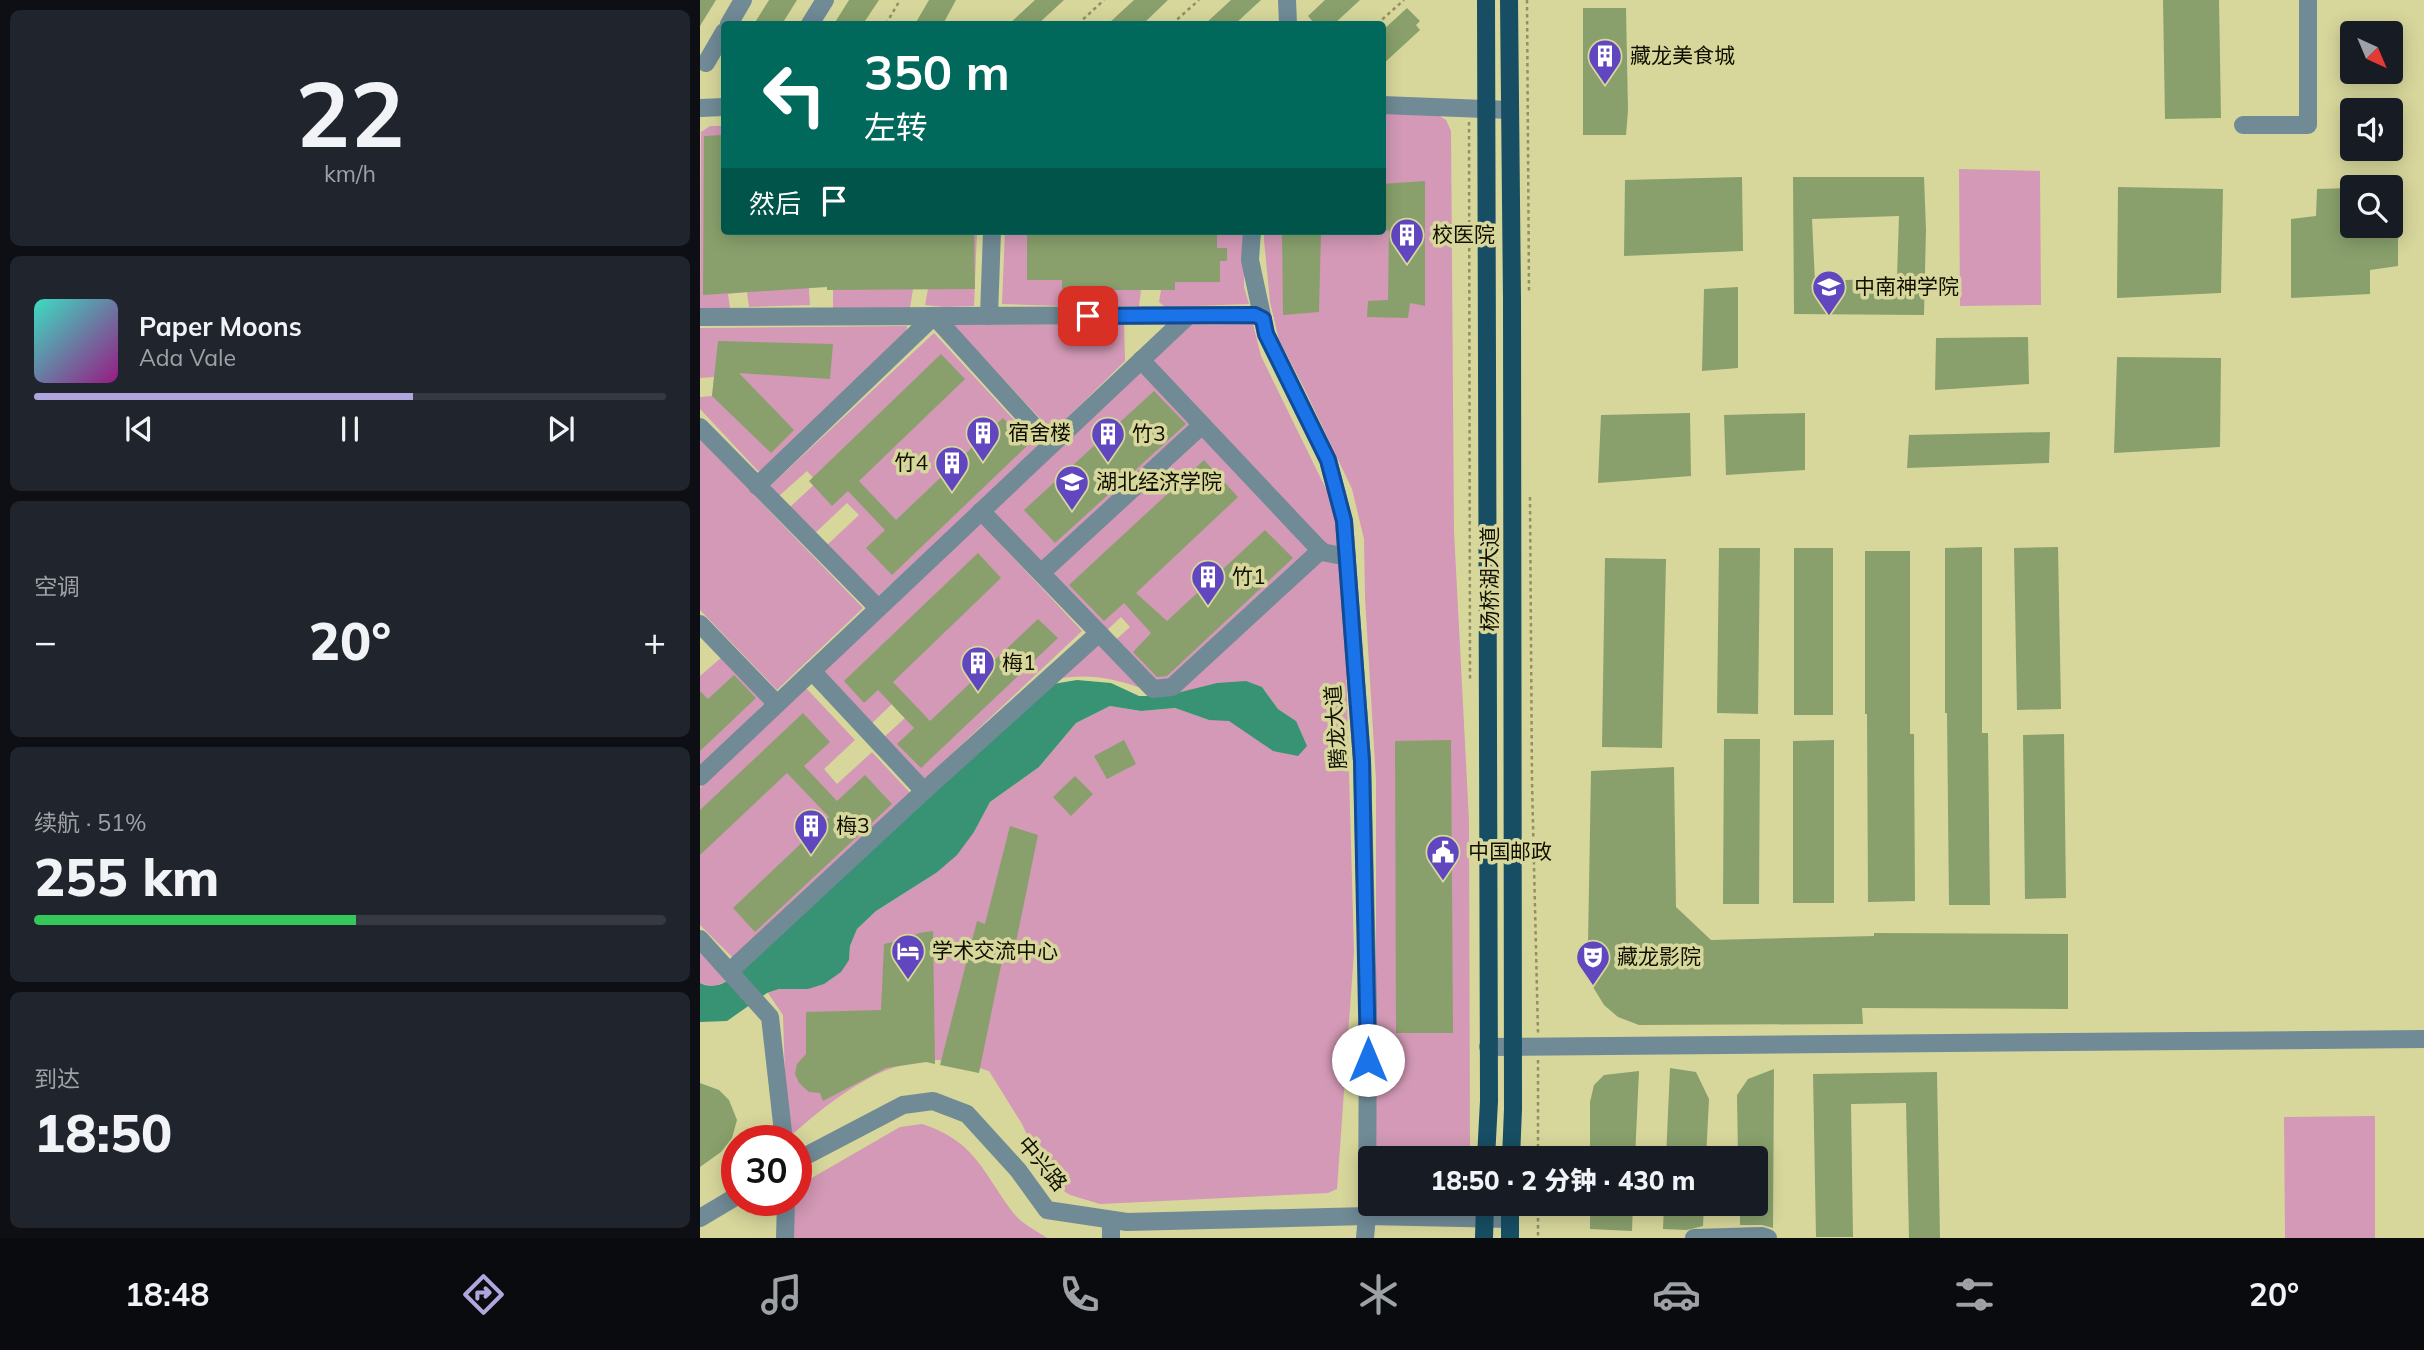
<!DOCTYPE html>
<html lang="zh">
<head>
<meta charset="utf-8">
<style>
  body { margin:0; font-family:Mulish,"Noto Sans SC",sans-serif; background:#20242c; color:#f1f3f6; height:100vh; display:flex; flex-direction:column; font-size:26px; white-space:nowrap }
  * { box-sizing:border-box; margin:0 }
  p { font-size:23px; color:#9ea1a6 }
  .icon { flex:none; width:38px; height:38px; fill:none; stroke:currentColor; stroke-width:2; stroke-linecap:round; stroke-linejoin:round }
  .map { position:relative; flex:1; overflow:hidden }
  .side { display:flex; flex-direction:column; gap:10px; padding:10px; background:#0d0f14; width:700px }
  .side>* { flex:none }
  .top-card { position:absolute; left:21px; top:21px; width:665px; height:214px; border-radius:7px; box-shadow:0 4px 18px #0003; background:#00695c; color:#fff; overflow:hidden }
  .needle { width:46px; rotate:136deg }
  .controls { position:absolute; left:1640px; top:21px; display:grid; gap:14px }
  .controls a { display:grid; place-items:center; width:63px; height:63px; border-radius:7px; background:#171b24; box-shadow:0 4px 18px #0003; font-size:35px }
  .speed { position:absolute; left:21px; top:1125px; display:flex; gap:14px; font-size:35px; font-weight:700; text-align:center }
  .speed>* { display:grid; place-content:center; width:91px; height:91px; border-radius:50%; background:#171b24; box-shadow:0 4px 18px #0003; line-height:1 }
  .speed .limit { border:10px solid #d22; background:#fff; color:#111 }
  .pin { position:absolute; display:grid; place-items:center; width:60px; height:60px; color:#fff; margin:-30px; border-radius:14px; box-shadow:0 4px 10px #0006 }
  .me { position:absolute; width:77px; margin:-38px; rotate:0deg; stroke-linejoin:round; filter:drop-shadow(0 0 5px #0008) }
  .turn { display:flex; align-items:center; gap:24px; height:147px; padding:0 28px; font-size:32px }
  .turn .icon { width:91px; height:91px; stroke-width:2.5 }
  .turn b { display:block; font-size:49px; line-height:60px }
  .then { display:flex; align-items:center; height:66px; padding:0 28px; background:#0003; gap:14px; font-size:26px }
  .big { font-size:52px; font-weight:800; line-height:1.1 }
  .side .tile { flex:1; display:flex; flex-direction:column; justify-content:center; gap:10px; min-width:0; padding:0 24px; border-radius:10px; background:#20242c }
  .side .dial { align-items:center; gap:0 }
  .dial b { font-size:91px; line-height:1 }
  .song { display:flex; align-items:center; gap:21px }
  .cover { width:84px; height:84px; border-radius:10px; background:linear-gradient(135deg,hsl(170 70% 55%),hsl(310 70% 35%)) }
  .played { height:7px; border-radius:4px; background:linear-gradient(90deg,#b0a5dd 60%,#363941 60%) }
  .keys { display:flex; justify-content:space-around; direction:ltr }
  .heat { display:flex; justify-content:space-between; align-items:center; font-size:38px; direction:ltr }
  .charge { height:10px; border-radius:5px; background:linear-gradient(90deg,#34c759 51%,#363941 0) }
  .trip { position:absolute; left:658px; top:1146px; width:410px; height:70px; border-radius:7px; background:#171b24; box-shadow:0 4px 18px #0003; font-weight:800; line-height:70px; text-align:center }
  .tab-bar { display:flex; height:112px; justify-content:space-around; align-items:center; background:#090b0e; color:#9ea1a6 }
  .tab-bar .icon { width:49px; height:49px }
  .tab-bar .selected { color:#b0a5dd }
  .tab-bar b { font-size:32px; color:#f1f3f6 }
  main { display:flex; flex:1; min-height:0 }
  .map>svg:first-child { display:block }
  .green { fill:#d399b6 }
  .water { fill:#379374 }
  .building { fill:#89a06c; fill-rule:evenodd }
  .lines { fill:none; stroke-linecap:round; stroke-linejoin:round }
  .path { stroke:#909064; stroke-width:2.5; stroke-dasharray:3.5 3.5; stroke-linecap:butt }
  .minor { stroke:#708a96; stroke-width:18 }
  .major { stroke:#174e63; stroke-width:18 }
  .route-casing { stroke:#114b97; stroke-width:18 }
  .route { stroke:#1a73e8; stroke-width:12 }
  .labels { text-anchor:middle; stroke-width:7; stroke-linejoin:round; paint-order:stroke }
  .poi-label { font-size:21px; fill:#111000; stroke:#d7d79c; text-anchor:start }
  .street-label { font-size:21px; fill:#111000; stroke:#d7d79c }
</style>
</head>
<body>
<main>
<section class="side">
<div class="tile dial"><b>22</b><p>km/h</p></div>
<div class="tile">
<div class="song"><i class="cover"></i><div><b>Paper Moons</b><p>Ada Vale</p></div></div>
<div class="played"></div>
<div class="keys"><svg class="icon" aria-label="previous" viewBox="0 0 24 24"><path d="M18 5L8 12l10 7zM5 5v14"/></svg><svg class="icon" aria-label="pause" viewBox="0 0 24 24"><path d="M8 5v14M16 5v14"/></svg><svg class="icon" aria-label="next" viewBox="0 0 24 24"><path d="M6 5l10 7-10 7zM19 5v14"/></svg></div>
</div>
<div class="tile"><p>空调</p>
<div class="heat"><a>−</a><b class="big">20°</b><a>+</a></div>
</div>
<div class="tile"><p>续航 · 51%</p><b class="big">255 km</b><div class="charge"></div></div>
<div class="tile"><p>到达</p><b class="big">18:50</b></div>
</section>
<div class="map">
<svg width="1724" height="1238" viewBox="0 0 1724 1238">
  <rect width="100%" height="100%" fill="#d7d79c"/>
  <!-- green -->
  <g class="green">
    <polygon points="683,114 737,114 746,120 751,131 754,531 769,820 770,1153 759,1158 676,1158 676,780 665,598 664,539 652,489 604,388 579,340 570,302 564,240 564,231 682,231"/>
    <polygon points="10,126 24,126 24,231 277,231 274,306 244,307 225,305 228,289 213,289 210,308 133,308 133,244 106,248 110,305 49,307 47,292 28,294 30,308 0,309 1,132"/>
    <polygon points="1259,169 1340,171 1341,305 1260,306"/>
    <polygon points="305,231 545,231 544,287 549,304 465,307 459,302 461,290 441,290 439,306 384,306 384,290 362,290 360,306 302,304"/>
    <path d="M553 324 561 356 627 491 643 556 654 952 637 1189 628 1193 400 1204 370 1195 349 1182 322 1124 289 1071C273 1066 254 1060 236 1060 180 1059 127 1104 87 1139L83 1015 68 993 79 989H108L149 960 150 946 157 929 176 911 236 873 274 832 290 802 339 767 376 723 410 706 441 711 475 708 509 720H529L573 751 596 721 578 709 562 687 475 694 620 550 499 422 342 567 291 513 491 325Z"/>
    <polygon points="253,325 424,325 425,361 360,425 348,427"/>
    <polygon points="207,326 206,335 67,469 58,471 0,409 0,397 12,396 14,377 0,378 0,328"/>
    <polygon points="234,333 339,447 175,599 126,546 159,515 147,503 115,533 90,507 117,482 107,471 79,496 70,486"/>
    <polygon points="503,432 613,550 456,696 410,645 430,627 421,617 402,635 347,574"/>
    <polygon points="0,439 163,608 77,690 0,610"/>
    <polygon points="280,522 382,631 223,781 183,738 205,718 192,704 169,726 120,674"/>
    <path d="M394 641 441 688C409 677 385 673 352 680Z"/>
    <polygon points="22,657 65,703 0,767 0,676"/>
    <polygon points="106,688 155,740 124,769 137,784 172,752 214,797 34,959 0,925 0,788"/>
    <polygon points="0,950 29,980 13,987 0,983"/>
    <polygon points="1675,1116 1675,1238 1585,1238 1584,1117"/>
    <path d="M222 1124C278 1142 283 1175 316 1216 324 1225 337 1231 347 1238H88V1201L96 1200V1187L200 1127Z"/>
  </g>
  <!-- water -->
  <path class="water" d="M377 680 411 683 439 696H465L517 683 546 681 562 687 578 709 596 721 607 746 598 756 573 751 529 721 509 720 475 708 441 711 410 706 376 723 339 767 290 802 274 832 257 855 236 873 176 911 157 929 150 946 149 960 141 972 124 984 108 989H79L67 993 27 1021 0 1022V983C12 989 21 985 32 978L347 685Z"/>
  <!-- building -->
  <g class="building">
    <polygon points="0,0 16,0 0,26"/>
    <polygon points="69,0 97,0 82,24 54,24"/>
    <polygon points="149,0 179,0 163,24 134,24"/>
    <polygon points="229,0 256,0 243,24 215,24"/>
    <polygon points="335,0 364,0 338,24 309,24"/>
    <polygon points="434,0 468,0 443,24 408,24"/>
    <polygon points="531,0 561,0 535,24 505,24"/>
    <polygon points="625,0 660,0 634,24 615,24 608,16"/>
    <polygon points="1463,0 1519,0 1521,118 1465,119"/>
    <polygon points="707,8 720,21 716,25 720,30 682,65 682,31"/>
    <polygon points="883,8 926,8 928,111 926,135 883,135"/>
    <polygon points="24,135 24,231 274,231 275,289 127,290 127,287 3,295 4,136"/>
    <polygon points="1042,177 1043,251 924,256 925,180"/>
    <path d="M1093 177H1224L1226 230 1224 315 1094 314ZM1199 216 1197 277 1115 282 1112 219Z"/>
    <polygon points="725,181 725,306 710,303 708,318 667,317 668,301 688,300 689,230 682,231 682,184"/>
    <polygon points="1418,187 1523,189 1521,293 1417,298"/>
    <polygon points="1652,188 1652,226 1698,226 1698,266 1670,270 1670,294 1591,298 1591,219 1616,216 1617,189"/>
    <polygon points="327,231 517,231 517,248 527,248 527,261 520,261 520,282 475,282 475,290 362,290 362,280 327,280"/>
    <polygon points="582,231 621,231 619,312 583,315"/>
    <polygon points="1038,287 1038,368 1002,371 1004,289"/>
    <polygon points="1328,337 1329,384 1235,390 1236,338"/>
    <polygon points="18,341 133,344 130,379 39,373 94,430 71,453 12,396"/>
    <polygon points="241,354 265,379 159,481 196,520 303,418 329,444 192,575 166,548 185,530 148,491 132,506 109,481"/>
    <polygon points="1417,357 1521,358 1520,447 1414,453"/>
    <polygon points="454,391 486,424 355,543 324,510"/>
    <polygon points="990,413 991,476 898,483 901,415"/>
    <polygon points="1105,413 1105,470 1026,475 1024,415"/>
    <polygon points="1350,432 1349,463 1207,468 1209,435"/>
    <polygon points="504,460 538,497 436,593 467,621 565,530 593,558 467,676 457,677 433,652 451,633 424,603 404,621 369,585"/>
    <polygon points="1282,547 1282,733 1288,733 1290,905 1249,905 1247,713 1245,713 1245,548"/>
    <polygon points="1358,547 1361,709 1317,710 1314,548"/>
    <polygon points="1019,548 1060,548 1058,714 1017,713"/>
    <rect x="1094" y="548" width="39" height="167"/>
    <polygon points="1165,551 1210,551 1210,734 1214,734 1215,901 1168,902 1167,714 1165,714"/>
    <polygon points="278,553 301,578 193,682 230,721 338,619 358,638 221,768 197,744 214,728 178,690 164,703 144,681"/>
    <polygon points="905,558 966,559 962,748 902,747"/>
    <polygon points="34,675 56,698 0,751 0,691 8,699"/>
    <polygon points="103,713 130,742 104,766 137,801 165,775 192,804 55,932 33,908 129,817 87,773 0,855 0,810"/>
    <polygon points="1364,734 1366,898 1325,899 1323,735"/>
    <polygon points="1024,739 1060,739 1059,904 1023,904"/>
    <polygon points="424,740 436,764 407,779 394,756"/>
    <polygon points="751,740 753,1033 696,1033 695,741"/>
    <polygon points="1134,740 1134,903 1093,903 1093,741"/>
    <polygon points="974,767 976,907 1011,940 1174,936 1174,933 1368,934 1368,1009 1162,1008 1163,1024 939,1025 918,1017 904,1005 893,987 891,965 896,945 888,944 891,771"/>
    <polygon points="375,776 393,794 371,816 353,797"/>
    <polygon points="310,826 338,835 314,952 304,951 279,1073 240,1065 277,921 285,924"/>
    <polygon points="233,931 235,1064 226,1062 186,1068 123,1101 120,1093 109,1092 99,1083 95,1074 97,1064 106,1054 106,1012 181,1010 184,944 206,939 219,933"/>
    <polygon points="970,1068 996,1072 1009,1099 1006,1158 966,1158"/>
    <polygon points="1074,1069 1073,1228 1062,1225 1040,1225 1040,1204 1055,1204 1055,1158 1038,1158 1037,1095 1048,1079"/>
    <polygon points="939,1071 935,1158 890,1158 890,1102 894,1085 904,1075"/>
    <polygon points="1237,1072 1240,1238 1209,1238 1206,1103 1151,1104 1153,1237 1116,1237 1113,1074"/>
    <polygon points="0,1083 19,1090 29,1100 37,1120 32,1138 21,1152 0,1167"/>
    <polygon points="890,1204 933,1204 932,1231 890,1229"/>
    <polygon points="964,1204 1004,1204 1003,1226 987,1230 963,1229"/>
  </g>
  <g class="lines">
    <!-- path -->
    <g class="path">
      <polyline points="827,0 829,291"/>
      <polyline points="186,24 200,0"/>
      <polyline points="378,24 404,0"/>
      <polyline points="472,24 499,0"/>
      <polyline points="677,24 704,0"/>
      <polyline points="769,122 770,679"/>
      <polyline points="830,497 832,782 838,1033"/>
      <polyline points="838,1060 838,1158"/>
      <polyline points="838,1204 838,1238"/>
    </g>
    <!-- minor -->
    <g class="minor">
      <polyline points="587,0 588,24"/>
      <polyline points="29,24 43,0"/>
      <polyline points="110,24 125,0"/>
      <polyline points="6,63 24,32"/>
      <polyline points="682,105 810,110"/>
      <polyline points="0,108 24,107"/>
      <polyline points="1543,125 1608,125 1608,0"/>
      <polyline points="552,231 550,260 566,334 628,460 644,521 662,761 668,1008 667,1216 665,1238"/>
      <polyline points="289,316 292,231"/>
      <polyline points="0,317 555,315 563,319"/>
      <polyline points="441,360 622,552 647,557"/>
      <polyline points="0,427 178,608"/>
      <polyline points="57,486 234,316 351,445"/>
      <polyline points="281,511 453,689 472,687 621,550"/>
      <polyline points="341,573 502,425"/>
      <polyline points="0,624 77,704"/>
      <polyline points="112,671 224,791"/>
      <polyline points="0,777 488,316"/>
      <polyline points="0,939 70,1017 84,1141"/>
      <polyline points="30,971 224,791 399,633"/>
      <polyline points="788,1047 1724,1039"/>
      <polyline points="96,1161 203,1105 233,1101 267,1114 318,1170 347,1210 427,1222 667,1216 809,1219"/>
      <polyline points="0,1218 37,1196"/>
      <polyline points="411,1220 411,1238"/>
      <polyline points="85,1238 86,1200"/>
      <polyline points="994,1238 1062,1236 1068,1238"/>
    </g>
    <!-- major -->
    <g class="major">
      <polyline points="786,0 789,1101 786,1158"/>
      <polyline points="809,0 812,300 813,1109 811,1158"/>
      <polyline points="784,1238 785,1204"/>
      <polyline points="810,1238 810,1204"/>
    </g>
  </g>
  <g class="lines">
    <!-- route casing -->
    <g class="route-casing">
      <polyline id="route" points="388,316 555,315 563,319 566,334 628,460 644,521 662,761 668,1060"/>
    </g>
    <!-- route -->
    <use href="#route" class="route"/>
  </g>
  <!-- icons -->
  <defs>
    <g id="building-pin" transform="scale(1.75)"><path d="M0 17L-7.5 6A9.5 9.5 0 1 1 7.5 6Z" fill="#6046bf" stroke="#d7d79c"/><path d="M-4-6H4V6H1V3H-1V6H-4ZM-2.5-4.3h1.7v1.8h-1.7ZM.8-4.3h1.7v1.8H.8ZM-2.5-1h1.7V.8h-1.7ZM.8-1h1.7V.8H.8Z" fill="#fff"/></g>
    <g id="school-pin" transform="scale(1.75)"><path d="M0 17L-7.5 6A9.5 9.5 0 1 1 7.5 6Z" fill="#6046bf" stroke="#d7d79c"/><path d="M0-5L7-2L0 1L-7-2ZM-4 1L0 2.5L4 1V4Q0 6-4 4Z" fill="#fff"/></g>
    <g id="university-pin" transform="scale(1.75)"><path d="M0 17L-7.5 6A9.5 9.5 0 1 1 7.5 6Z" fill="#6046bf" stroke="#d7d79c"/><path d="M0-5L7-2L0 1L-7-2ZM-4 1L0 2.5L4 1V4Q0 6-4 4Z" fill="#fff"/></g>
    <g id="civic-pin" transform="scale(1.75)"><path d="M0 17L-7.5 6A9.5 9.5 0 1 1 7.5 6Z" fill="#6046bf" stroke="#d7d79c"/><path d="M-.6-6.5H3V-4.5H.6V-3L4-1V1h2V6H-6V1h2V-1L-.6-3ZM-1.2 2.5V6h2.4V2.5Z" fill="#fff"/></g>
    <g id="hotel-pin" transform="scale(1.75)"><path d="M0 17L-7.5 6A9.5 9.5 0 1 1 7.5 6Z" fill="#6046bf" stroke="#d7d79c"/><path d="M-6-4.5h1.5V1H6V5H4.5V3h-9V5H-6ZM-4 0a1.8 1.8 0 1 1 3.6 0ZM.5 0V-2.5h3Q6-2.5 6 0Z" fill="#fff"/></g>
    <g id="theatre-pin" transform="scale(1.75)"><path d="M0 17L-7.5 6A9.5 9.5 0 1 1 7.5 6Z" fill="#6046bf" stroke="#d7d79c"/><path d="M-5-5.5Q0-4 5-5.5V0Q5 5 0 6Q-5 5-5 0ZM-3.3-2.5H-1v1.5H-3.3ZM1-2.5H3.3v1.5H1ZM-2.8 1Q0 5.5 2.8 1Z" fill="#fff"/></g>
  </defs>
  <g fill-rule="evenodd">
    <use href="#building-pin" x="905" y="56"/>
    <use href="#building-pin" x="707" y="235"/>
    <use href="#school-pin" x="1129" y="287"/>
    <use href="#building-pin" x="283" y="433"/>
    <use href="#building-pin" x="408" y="434"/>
    <use href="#building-pin" x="252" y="463"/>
    <use href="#university-pin" x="372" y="482"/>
    <use href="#building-pin" x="508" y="577"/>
    <use href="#building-pin" x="278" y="663"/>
    <use href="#building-pin" x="111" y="826"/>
    <use href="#civic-pin" x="743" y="852"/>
    <use href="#hotel-pin" x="208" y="951"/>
    <use href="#theatre-pin" x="893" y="957"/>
  </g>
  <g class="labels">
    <!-- poi labels -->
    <g class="poi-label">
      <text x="930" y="63">藏龙美食城</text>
      <text x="732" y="242">校医院</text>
      <text x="1154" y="294">中南神学院</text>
      <text x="308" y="440">宿舍楼</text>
      <text x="432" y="441">竹3</text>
      <text x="228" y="470" text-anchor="end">竹4</text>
      <text x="396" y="489">湖北经济学院</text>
      <text x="532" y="584">竹1</text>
      <text x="302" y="670">梅1</text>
      <text x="136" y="833">梅3</text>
      <text x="768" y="859">中国邮政</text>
      <text x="232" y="958">学术交流中心</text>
      <text x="917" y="964">藏龙影院</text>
    </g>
    <!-- street labels -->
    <g class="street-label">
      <text transform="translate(790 579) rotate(-90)" y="7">杨桥湖大道</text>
      <text transform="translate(636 727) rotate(-94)" y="7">腾龙大道</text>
      <text transform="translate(342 1164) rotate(50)" y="7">中兴路</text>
    </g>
  </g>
</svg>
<div class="controls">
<a><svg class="needle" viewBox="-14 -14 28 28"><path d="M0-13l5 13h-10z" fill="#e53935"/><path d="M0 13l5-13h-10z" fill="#9ea1a6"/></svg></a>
<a><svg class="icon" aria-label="sound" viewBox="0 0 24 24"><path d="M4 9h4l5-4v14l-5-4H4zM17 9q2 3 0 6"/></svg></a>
<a><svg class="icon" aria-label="search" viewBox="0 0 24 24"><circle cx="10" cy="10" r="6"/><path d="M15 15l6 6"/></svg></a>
</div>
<div class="speed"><div class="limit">30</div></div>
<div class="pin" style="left:388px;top:316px;background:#d93025"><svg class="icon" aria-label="arrive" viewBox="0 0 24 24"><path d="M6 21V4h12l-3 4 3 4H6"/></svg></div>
<svg class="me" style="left:668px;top:1060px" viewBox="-20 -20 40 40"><circle r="19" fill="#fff"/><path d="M0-13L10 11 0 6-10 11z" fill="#1a73e8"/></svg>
<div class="trip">18:50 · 2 分钟 · 430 m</div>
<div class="top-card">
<div class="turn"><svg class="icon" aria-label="left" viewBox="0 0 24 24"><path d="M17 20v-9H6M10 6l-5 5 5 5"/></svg><div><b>350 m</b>左转</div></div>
<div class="then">然后<svg class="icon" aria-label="arrive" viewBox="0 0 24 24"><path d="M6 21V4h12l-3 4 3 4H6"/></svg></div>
</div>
</div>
</main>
<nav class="tab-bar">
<b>18:48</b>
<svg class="icon selected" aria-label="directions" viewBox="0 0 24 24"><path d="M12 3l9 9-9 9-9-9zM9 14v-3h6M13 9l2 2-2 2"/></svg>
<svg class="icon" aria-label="music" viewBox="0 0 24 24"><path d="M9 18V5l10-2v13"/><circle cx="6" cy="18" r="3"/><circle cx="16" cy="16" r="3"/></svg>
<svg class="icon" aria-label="phone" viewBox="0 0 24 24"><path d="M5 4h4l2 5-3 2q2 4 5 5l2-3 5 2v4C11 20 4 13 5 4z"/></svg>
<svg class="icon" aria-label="climate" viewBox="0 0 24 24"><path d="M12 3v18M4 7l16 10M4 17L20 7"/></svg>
<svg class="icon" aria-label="car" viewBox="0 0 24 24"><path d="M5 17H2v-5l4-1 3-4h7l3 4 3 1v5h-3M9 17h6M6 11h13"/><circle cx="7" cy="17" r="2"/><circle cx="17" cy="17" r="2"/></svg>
<svg class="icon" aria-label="filters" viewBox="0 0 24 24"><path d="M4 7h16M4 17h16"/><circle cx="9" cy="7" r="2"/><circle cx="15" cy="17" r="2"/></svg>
<b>20°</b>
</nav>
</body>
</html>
